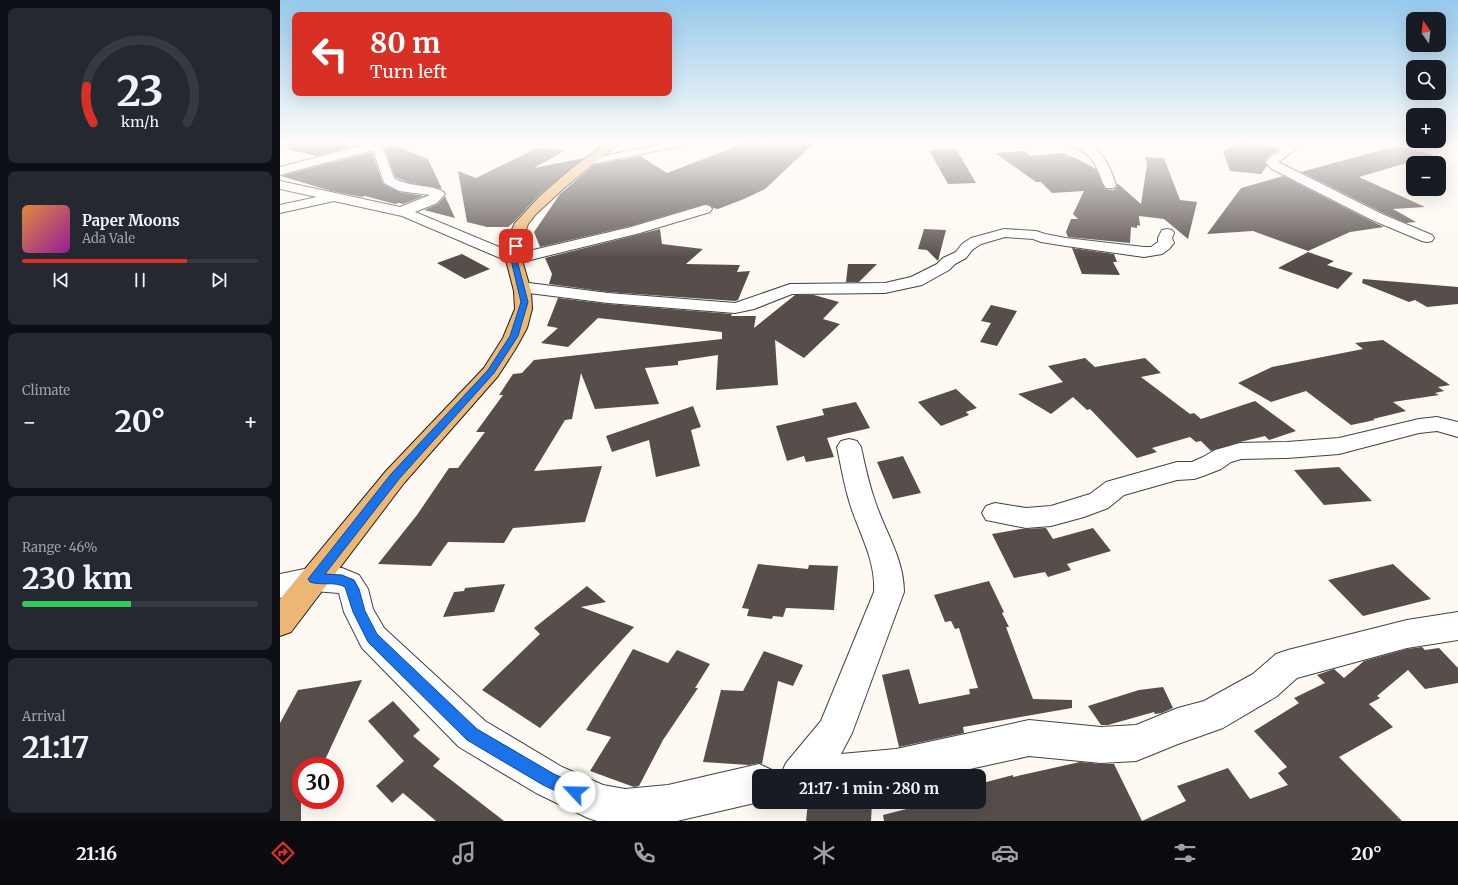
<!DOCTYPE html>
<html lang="en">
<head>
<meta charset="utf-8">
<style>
  body { margin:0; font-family:Merriweather,serif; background:#242831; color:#f1f3f6; height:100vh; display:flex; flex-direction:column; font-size:15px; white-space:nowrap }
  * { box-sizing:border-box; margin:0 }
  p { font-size:13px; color:#9ea1a6 }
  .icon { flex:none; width:22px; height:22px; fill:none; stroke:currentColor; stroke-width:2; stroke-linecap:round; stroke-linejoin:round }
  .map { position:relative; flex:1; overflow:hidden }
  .panel { display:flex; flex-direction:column; gap:8px; padding:8px; background:#0d0f14; width:280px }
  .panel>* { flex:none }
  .guide { position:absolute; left:12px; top:12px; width:380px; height:84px; border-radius:8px; box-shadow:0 4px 16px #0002; background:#d93025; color:#fff; overflow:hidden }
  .needle { width:26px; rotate:346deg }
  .controls { position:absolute; left:1126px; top:12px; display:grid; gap:8px }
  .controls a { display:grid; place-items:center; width:40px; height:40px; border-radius:8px; background:#171b24; box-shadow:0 4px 16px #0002; font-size:20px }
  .speed { position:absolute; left:12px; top:757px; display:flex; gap:8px; font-size:20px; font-weight:700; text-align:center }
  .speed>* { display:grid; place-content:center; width:52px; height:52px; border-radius:50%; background:#171b24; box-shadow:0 4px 16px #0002; line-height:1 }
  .speed .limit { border:6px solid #d22; background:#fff; color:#111 }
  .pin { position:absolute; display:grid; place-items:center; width:34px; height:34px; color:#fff; margin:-17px; border-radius:8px; box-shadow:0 2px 6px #0006 }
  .me { position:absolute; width:44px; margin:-22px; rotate:294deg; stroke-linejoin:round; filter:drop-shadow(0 0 3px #0008) }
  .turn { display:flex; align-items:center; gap:14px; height:84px; padding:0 12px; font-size:18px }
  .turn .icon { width:52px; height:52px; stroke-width:2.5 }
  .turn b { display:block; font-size:28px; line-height:34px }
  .big { font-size:30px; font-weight:700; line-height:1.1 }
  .panel .card { flex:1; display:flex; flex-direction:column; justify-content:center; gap:6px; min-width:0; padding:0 14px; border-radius:8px; background:#242831 }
  .panel .dial { align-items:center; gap:0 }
  .dial svg { height:104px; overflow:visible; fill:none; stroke:#363941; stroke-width:7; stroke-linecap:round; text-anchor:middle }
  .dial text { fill:#f1f3f6; stroke:none }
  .song { display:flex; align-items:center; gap:12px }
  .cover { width:48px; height:48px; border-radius:6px; background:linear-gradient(135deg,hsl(30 70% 55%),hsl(300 70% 35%)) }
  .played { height:4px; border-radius:2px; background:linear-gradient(90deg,#d93025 70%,#363941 70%) }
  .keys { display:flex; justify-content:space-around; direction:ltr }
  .heat { display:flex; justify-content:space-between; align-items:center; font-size:22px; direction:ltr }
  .charge { height:6px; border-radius:3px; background:linear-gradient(90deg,#34c759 46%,#363941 0) }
  .trip { position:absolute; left:472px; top:769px; width:234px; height:40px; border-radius:8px; background:#171b24; box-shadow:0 4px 16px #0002; font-weight:700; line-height:40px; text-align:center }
  .tab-bar { display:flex; height:64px; justify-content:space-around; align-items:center; background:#090b0e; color:#9ea1a6 }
  .tab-bar .icon { width:28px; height:28px }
  .tab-bar .current { color:#d93025 }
  .tab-bar b { font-size:18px; color:#f1f3f6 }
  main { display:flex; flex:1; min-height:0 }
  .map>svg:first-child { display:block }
  .building { fill:#574e4c }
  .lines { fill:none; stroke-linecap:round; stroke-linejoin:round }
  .minor-casing { stroke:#424242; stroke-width:2 }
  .major-casing { stroke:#202020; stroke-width:2 }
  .minor { fill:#fff; fill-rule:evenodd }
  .major { fill:#ecb774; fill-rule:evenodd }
  .route { fill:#1a73e8; stroke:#114b97 }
</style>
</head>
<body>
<main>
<section class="panel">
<div class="card dial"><svg viewBox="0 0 100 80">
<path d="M14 69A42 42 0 1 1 86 69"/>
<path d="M14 69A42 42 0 0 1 9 41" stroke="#d93025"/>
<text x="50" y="56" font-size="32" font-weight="700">23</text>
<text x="50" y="72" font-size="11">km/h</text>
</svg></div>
<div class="card">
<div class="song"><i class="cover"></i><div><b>Paper Moons</b><p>Ada Vale</p></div></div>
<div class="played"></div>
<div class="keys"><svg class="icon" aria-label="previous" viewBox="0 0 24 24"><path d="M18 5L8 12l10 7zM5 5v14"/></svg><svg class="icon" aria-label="pause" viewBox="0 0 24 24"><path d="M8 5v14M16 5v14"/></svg><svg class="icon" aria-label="next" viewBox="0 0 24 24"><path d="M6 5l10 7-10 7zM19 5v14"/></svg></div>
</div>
<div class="card"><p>Climate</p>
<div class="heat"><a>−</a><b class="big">20°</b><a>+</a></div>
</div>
<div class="card"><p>Range · 46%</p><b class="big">230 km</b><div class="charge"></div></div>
<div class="card"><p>Arrival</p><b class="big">21:17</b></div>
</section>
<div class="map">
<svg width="1178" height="821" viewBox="0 0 1178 821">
  <rect width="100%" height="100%" fill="#fef9f2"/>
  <!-- building -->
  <g class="building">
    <polygon points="8,143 66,143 67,148 36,156 7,149"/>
    <polygon points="465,143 534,143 485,189 464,199 438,209 433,208 430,205 425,204 351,226 260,247 254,232 280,194 314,165 360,156 387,173"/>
    <polygon points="957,143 968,143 987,146 998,150 988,157 985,163 987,166 981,174 950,171 943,152"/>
    <polygon points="114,145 148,159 162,189 127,182 115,177 104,147"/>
    <polygon points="1116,146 1154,155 1079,177 1145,207 1113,209 1136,222 1126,223 1103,213 1021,172"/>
    <polygon points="257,148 286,150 254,168 304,158 259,195 233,223 228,227 207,227 187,222 178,171 196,178"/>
    <polygon points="676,149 696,183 668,184 649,150"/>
    <polygon points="745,151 750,156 783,153 791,157 794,157 816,169 825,189 834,190 837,186 837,183 861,204 867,164 865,157 884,158 900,200 917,202 908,239 884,219 859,216 860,226 857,225 857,228 851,227 850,243 788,237 786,232 791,219 798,219 793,214 804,191 772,193 761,182 756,182 715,153"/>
    <polygon points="92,152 103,184 119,192 144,196 123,204 119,203 115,204 85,196 82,197 51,191 1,176"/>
    <polygon points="1003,176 1091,221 1104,227 1070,232 1028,251 973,231 927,234 961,188"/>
    <polygon points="165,196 175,218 144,210 158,204"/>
    <polygon points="380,229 382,244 423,249 406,264 460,265 457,272 470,271 458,300 455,301 328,292 269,284 272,274 265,258"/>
    <polygon points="644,229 666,230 658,261 647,250 638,249"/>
    <polygon points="792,248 834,254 837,262 833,262 840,275 802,274"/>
    <polygon points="1028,252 1054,261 1047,265 1073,273 1058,289 998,268"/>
    <polygon points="182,254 210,269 185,279 157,263"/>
    <polygon points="568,264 597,264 579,282 566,282"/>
    <polygon points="1083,279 1178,287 1178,304 1147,307 1135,300 1129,302 1082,283"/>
    <polygon points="515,295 534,295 559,302 543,319 560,324 524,358 495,340 498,385 436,390 438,355 398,361 398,365 365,368 379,404 315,409 301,373 292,419 285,420 254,471 322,466 305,522 233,528 224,543 168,542 151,566 98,564 137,515 169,468 178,468 205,432 196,432 223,395 219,395 233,374 242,373 254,360 442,339 442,332 318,318 288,347 261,343 278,328 267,326 278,298 328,304 452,314 451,316 476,316 474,328"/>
    <polygon points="711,305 737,311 717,346 700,342 711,323 701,321"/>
    <polygon points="1103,340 1170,385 1158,387 1164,391 1155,393 1159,395 1113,402 1126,411 1093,419 1095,420 1071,425 1026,391 991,402 958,383 992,367 1083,349 1075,343"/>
    <polygon points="805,358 815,367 865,358 881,373 861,377 910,414 914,413 921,419 975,401 1016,431 989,440 985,436 960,442 931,451 921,441 916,442 910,437 872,448 877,452 857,458 810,409 807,410 793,397 771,414 738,394 783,382 768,366"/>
    <polygon points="676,389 697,408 686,412 689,415 661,426 638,402"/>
    <polygon points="576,402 590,428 547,438 554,457 526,462 524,456 507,461 496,426 544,415 542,409"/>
    <polygon points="413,406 421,427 411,430 420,466 376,477 369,440 332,452 326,436"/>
    <polygon points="623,456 641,493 613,499 597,462"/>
    <polygon points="1059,467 1092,501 1044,505 1014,470"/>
    <polygon points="766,528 773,539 813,528 831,551 787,564 791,570 768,577 765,572 734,578 712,534 741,529"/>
    <polygon points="478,564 528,569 529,565 558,566 554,610 506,608 503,617 493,616 492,619 467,616 469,609 462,608"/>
    <polygon points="1113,564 1151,599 1083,616 1048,580"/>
    <polygon points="709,581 724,612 722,613 729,627 726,627 753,699 792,700 792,708 683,727 684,733 619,747 602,675 629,669 639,704 690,694 689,689 698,688 679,628 675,629 671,621 665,622 654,595"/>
    <polygon points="225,584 214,612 163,617 174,592 184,591 185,588"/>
    <polygon points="307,586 326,602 301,607 354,627 260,728 202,690 260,634 254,628"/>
    <polygon points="1142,647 1145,650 1159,648 1178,668 1178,683 1145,689 1128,670 1097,696 1100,698 1089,704 1113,727 1059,757 1122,821 862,821 906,801 897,786 948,768 970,799 1008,785 998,773 1007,767 974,731 1019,703 1014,698 1045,683 1037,675 1054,669 1064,678 1084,661 1127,649"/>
    <polygon points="353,649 388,663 397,650 430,664 415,688 418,688 383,740 359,786 354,787 310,771 331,737 306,730"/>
    <polygon points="484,651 523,665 513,686 498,681 482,764 479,763 469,765 423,762 441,690 463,691"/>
    <polygon points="82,680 44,762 41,765 21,766 21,821 0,821 0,723 18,690"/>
    <polygon points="883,687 893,708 882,713 875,714 874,712 828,725 821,725 808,706 859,690"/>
    <polygon points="113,701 140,730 133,736 160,759 153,766 224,821 156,821 123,793 112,803 96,786 124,761 88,721"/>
    <polygon points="800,762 821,764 834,764 862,821 604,821 603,815 654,802 699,802 699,784 733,775 733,777"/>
    <polygon points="528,802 592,802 591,821 526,821"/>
  </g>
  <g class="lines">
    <!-- minor casing -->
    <g class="minor-casing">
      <g id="minor">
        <path d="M91 143H101L114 178C128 188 159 184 165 194L157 203 135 212 236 254 351 227 425 205 430 206 432 209 430 212 360 233 234 264 122 216 54 201 0 213V205L37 197 0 189V181L120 207 150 195 119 191 104 183 93 150 0 175V167Z"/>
        <polygon points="388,143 406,143 405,145 308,165 304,164 302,162 304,160 308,159"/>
        <path d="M785 143C791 143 798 142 804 143 822 147 831 169 836 185L834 188H826C822 183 821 178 819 173 813 156 803 149 786 145Z"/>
        <path d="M987 143C996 143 1009 141 1016 149L998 162 1102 214 1152 235 1154 238 1152 241 1147 242 1142 241 1092 220 992 169 986 163 989 158 1001 150 988 145Z"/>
        <polygon points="724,229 756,231 765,234 786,238 864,247 871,247 878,242 878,238 882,230 887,229 892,230 894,233 892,238 894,243 889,249 882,254 864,257 786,246 761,242 753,239 725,237 701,244 692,250 686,258 675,264 669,270 642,285 605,293 512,294 474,309 455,313 328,303 241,292 235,291 233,287 235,283 241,282 328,293 455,303 510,284 605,283 631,277 657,264 663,258 676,252 682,244 691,238"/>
        <polygon points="1157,417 1178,422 1178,437 1157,431 1139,433 1059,454 1007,458 961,459 951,462 941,469 923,476 914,479 897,480 844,495 828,508 804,517 771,526 746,528 706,520 702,513 706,506 715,503 746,508 771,506 810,494 826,482 897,462 912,462 923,457 935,450 960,443 1007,442 1059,438 1139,419"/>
        <path d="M569 439 577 441 581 447C585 466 589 485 596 504 606 533 624 560 624 592L572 733 561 754 616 749 749 720 821 727 856 725 898 708 924 701 973 674 996 654 1008 650 1127 620 1178 612V640L1127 648 1017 678 997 696 943 728 898 744 856 761 821 763 749 756 658 776H500L506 763 541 721 594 592C596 560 579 533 570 504 564 485 561 466 557 447L561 441Z"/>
        <polygon points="34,567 62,568 79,575 88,589 93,609 104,628 205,721 282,767 323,785 345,789 388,785 479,764 492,770 495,776 479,776 479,802 397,821 317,821 308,818 256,793 179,747 82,648 64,612 59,593 34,591 0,598 0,574"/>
      </g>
    </g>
    <!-- major casing -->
    <g class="major-casing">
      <polygon id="major" points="327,143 339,143 284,188 256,214 248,224 244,236 242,260 251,291 252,309 247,328 236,348 218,376 124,483 11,632 0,636 0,599 106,471 204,368 223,338 235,309 234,291 226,260 229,236 235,223 260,196 291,169"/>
    </g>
    <!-- minor -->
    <use href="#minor" class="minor"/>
    <!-- major -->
    <use href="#major" class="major"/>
  </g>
  <!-- sky -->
  <linearGradient id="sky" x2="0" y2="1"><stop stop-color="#96c9ec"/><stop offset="0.55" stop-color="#fffcf9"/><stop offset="1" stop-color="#fffcf9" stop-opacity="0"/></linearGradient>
  <rect width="1178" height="258" fill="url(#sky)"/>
  <!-- route -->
  <path class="route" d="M236 244 239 246 237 260 248 302 238 336 214 373 119 479 45 574 62 575 74 580 79 589 85 611 97 634 197 729 274 774 301 786 303 792 301 797 295 800 263 785 187 740 88 642 73 612 65 587C55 581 41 586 30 582L28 579 111 474 208 370 230 336 241 302 231 260 232 246Z"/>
</svg>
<div class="controls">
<a><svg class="needle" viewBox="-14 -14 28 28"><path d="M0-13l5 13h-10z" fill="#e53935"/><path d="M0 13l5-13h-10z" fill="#9ea1a6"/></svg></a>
<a><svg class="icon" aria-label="search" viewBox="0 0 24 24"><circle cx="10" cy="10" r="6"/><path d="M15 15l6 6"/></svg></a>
<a>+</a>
<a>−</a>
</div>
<div class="speed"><div class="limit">30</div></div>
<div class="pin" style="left:236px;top:246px;background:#d93025"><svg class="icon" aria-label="arrive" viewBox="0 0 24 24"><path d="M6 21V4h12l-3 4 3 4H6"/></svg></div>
<svg class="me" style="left:295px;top:792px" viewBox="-20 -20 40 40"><circle r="19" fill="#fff"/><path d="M0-13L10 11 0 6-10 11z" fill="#1a73e8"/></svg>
<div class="trip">21:17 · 1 min · 280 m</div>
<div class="guide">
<div class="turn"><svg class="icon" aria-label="left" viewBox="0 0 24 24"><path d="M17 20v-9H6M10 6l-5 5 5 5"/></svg><div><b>80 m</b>Turn left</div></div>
</div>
</div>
</main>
<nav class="tab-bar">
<b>21:16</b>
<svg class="icon current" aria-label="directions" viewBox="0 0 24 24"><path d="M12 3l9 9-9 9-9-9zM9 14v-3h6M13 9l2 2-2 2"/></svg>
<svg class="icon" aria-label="music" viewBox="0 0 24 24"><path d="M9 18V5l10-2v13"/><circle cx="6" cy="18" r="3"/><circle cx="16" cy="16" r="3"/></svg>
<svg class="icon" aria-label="phone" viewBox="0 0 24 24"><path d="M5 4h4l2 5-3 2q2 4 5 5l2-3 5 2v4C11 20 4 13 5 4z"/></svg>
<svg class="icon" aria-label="climate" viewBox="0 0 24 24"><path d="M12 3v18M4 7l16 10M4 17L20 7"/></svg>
<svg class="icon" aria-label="car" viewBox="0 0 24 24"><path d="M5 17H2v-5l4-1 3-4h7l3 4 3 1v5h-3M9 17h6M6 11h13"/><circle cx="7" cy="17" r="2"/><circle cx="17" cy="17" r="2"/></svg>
<svg class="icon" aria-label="filters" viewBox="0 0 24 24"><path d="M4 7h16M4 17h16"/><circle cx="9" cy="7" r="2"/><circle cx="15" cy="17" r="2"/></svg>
<b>20°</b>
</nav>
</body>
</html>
